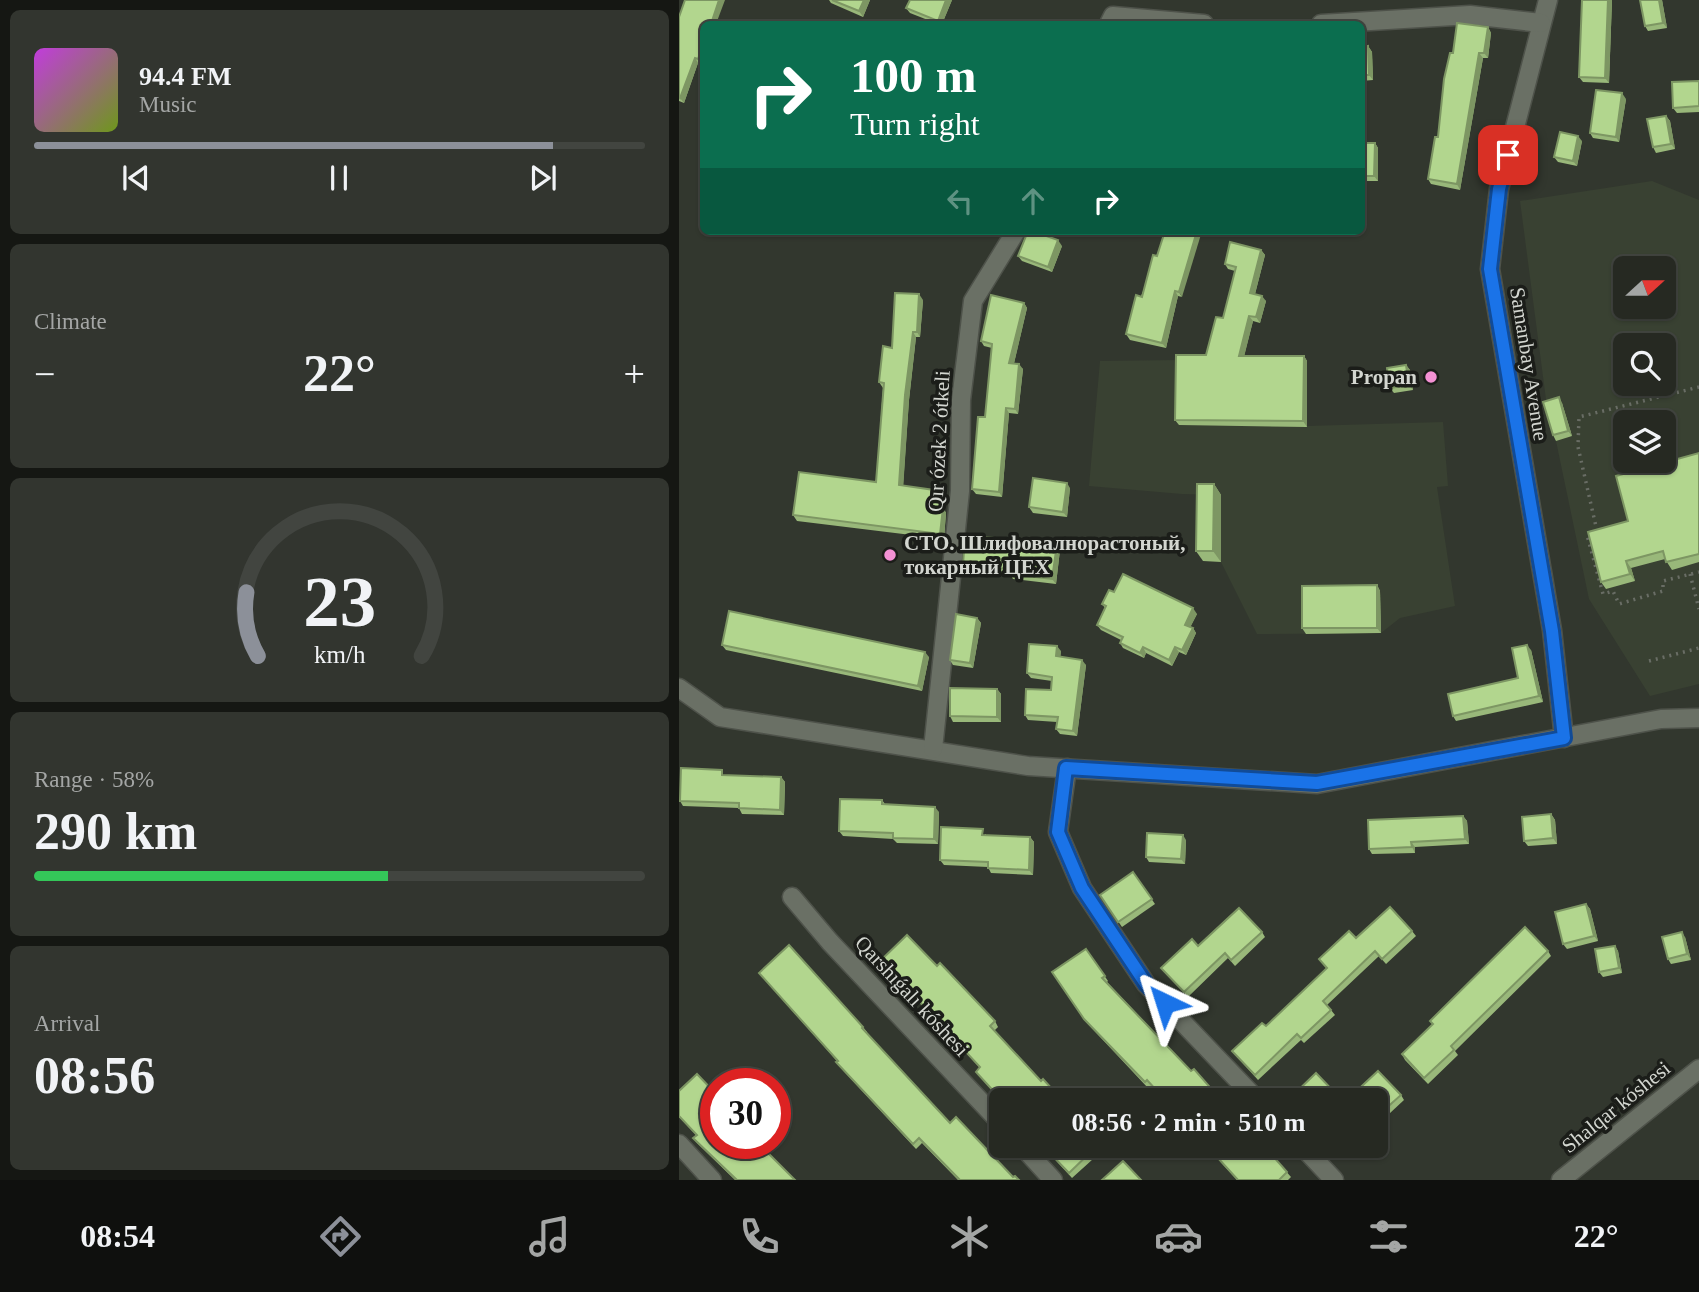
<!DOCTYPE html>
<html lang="en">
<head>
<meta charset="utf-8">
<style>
  body { margin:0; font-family:"Times New Roman",serif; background:#32352f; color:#f1f3f6; height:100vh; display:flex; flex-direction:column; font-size:26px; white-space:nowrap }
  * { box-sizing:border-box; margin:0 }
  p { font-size:23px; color:#a4a6a5 }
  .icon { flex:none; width:38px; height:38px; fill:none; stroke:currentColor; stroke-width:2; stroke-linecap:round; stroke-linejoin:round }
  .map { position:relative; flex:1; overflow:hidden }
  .details { display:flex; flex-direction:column; gap:10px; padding:10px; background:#151713; width:679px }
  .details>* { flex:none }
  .hud { position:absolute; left:21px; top:21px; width:665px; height:214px; border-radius:10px; box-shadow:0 2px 5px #0004,0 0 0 2px #424540; background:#0b6e4f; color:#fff; overflow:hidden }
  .needle { width:46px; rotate:69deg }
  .fabs { position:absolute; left:934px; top:256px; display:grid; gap:14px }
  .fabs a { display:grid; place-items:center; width:63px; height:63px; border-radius:10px; background:#262922; box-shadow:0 2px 5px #0004,0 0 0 2px #424540; font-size:35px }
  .speed { position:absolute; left:21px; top:1068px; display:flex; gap:14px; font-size:35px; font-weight:700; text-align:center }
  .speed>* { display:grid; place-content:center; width:91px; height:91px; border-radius:50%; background:#262922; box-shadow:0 2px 5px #0004,0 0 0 2px #424540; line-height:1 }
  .speed .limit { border:10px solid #d22; background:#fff; color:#111 }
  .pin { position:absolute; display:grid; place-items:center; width:60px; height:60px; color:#fff; margin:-30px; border-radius:14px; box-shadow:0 4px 10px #0006 }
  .me { position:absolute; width:77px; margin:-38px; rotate:319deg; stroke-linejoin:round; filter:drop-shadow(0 0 5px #0008) }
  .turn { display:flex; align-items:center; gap:24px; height:147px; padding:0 35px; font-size:32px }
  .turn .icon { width:91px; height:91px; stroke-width:2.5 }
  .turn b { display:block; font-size:49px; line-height:60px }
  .lanes { display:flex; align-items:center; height:66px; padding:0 35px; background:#0003; justify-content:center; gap:35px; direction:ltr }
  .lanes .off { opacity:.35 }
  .big { font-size:52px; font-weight:700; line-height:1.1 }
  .details .tile { flex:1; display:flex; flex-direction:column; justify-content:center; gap:10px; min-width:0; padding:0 24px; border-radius:10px; background:#32352f }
  .details .dial { align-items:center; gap:0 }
  .dial svg { height:182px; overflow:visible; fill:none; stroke:#424540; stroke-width:7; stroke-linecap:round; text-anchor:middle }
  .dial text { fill:#f1f3f6; stroke:none }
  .song { display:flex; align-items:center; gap:21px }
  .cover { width:84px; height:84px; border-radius:10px; background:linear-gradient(135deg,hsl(290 70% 55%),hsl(80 70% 35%)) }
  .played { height:7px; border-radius:4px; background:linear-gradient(90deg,#8c9099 85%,#424540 85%) }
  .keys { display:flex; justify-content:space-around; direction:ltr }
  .heat { display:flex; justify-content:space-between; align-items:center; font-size:38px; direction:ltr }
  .charge { height:10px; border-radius:5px; background:linear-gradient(90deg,#34c759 58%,#424540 0) }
  .trip { position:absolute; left:310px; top:1088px; width:399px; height:70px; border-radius:10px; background:#262922; box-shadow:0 2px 5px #0004,0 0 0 2px #424540; font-weight:700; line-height:70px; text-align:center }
  .menu { display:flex; height:112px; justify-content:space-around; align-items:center; background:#0f100e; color:#a4a6a5 }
  .menu .icon { width:49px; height:49px }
  .menu .current { color:#8c9099 }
  .menu b { font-size:32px; color:#f1f3f6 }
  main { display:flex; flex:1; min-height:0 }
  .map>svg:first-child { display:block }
  .built { fill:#394132; fill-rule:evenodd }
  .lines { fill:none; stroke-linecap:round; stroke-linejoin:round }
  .minor-casing { stroke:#4e524a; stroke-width:21 }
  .path { stroke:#696d65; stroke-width:3.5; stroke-dasharray:2 5; stroke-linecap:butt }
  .minor { stroke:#6a7065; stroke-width:18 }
  .wall { fill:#99b87a }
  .shaded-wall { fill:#7d9663 }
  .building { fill:#b2d68e; stroke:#7d9663; stroke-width:2 }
  .route-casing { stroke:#114b97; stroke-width:18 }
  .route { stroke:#1a73e8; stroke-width:12 }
  .poi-dot { fill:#f491d4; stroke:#1b1d19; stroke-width:2.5 }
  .labels { text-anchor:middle; stroke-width:7; stroke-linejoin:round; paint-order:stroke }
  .street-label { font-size:21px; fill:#d3d6d0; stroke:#1b1d19 }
  .poi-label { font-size:21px; font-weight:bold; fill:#d3d6d0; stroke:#1b1d19; text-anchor:end }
</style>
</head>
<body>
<main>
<section class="details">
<div class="tile">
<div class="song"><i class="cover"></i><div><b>94.4 FM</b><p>Music</p></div></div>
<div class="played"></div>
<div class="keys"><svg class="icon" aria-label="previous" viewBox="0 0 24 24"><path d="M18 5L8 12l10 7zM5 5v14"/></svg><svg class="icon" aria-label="pause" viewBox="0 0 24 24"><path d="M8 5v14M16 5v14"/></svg><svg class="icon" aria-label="next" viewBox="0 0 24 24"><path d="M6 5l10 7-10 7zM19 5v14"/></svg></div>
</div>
<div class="tile"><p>Climate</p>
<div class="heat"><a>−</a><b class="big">22°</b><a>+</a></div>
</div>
<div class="tile dial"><svg viewBox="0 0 100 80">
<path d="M14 69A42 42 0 1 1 86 69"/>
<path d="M14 69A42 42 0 0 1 9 41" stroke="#8c9099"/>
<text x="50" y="56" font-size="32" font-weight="700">23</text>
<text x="50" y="72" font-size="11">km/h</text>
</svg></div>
<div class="tile"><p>Range · 58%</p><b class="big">290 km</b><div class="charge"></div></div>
<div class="tile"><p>Arrival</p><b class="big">08:56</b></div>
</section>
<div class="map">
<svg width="1020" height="1180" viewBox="0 0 1020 1180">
  <rect width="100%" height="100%" fill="#32372e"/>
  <!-- built -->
  <g class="built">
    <path d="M973 181 1020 200V684L971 696 910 599 877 441 868 407 841 201ZM947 268H985V306H947ZM947 345H985V383H947ZM947 422H985V460H947Z"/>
    <polygon points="501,360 628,361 628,426 764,422 769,486 758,487 776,606 721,618 702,633 578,634 542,562 542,495 503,494 410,486 421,361"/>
  </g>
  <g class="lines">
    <!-- minor casing -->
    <g class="minor-casing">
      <g id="minor">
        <polyline points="869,0 820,189 811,269 873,630 885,738"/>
        <polyline points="430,24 434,16 525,24"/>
        <polyline points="642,24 791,15 862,23"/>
        <polyline points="0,688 41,717 349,766 638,784 982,719 1020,718"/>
        <polyline points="254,749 281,491 282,400 294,301 337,231"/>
        <polyline points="388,768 379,832 403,888 467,984 579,1101"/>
        <polyline points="113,897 151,942 322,1123"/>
        <polyline points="0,1144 33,1180"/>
        <polyline points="343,1146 374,1180"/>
        <polyline points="623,1146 655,1180"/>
        <polyline points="882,1180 1020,1069"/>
      </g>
    </g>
    <!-- path -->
    <g class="path">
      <polyline points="918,531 899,447 900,417 1020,387"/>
      <polyline points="912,534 908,535 924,594 934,591 940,604 984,591 984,581 1020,572"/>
      <polyline points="1011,574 1020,609"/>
      <polyline points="970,661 1020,648"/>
    </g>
    <!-- minor -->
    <use href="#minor" class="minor"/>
  </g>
  <!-- wall -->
  <g class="wall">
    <polygon points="150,0 191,0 184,17 152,3"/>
    <polygon points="273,0 263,24 259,24 231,13 227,8"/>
    <polygon points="903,0 933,0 930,83 904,82 900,77"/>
    <polygon points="983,0 988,28 969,31 966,26"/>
    <polygon points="0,17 24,24 24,60 23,64 19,63 5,103 0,101"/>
    <polygon points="809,27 812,33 809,58 804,58 781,190 752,184 749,179 759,137 774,53"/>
    <polygon points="689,46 693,52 694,80 682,81 682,47"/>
    <polygon points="1020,81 1020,112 998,113 994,108"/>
    <polygon points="947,99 940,142 914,138 911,133"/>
    <polygon points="987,116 991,121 996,149 977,153 974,147"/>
    <polygon points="903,141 898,166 879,162 875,157"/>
    <polygon points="682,143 696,143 699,148 699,181 682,181"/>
    <polygon points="150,231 169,231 166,237"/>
    <polygon points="383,246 373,272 343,261 339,256"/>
    <polygon points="582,250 586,255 576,294 587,301 581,323 574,321 565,356 625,356 628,361 628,427 500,425 496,420 544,318 556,271 549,269 546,264"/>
    <polygon points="478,256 503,297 499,296 487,348 451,340 447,334"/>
    <polygon points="244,300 241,337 237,337 230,400 224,486 255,490 267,513 265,539 118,521 114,515 197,482 204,388 200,382 213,348"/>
    <polygon points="345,303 348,308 335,363 344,369 339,414 330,413 323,497 297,494 293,489 306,417 313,348 305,346 302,341"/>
    <polygon points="727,365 731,370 734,390 715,393 711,388"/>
    <polygon points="883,403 893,436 877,441 874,435"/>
    <polygon points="1020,453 1020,562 993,570 986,559 952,568 956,581 927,589 922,582 949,521"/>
    <polygon points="535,484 542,495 542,562 524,561 517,551"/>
    <polygon points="391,488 388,517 354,513 350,507"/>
    <polygon points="381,550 377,584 334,579 331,574 288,571 284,565"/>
    <polygon points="698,585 701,591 702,633 627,634 623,628"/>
    <polygon points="435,592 518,614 511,627 514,628 517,633 507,655 500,652 493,666 467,653 465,658 444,648 441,643 442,640 422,630 418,625 426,608 423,604"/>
    <polygon points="298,618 302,623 294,668 274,665 271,660"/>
    <polygon points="43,645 250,657 243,691 47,650"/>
    <polygon points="852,650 864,702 777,721 774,716 839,678"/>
    <polygon points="382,651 381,657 407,665 398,736 381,734 377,729 378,722 349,720 346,715 372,690 373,681 352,678 348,673"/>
    <polygon points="318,689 322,694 322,722 274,722 271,716"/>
    <polygon points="47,775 102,777 106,782 105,815 63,814 60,808 4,806 1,801"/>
    <polygon points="203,800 206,804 260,812 259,844 218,843 214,839 164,836 160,831"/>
    <polygon points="872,814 876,820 878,844 849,846 845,841"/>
    <polygon points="784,816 788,821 790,844 736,847 736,853 693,854 690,849"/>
    <polygon points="307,834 307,835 351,837 355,842 354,875 312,873 309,867 265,865 261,860"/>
    <polygon points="507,840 506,864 470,862 467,857"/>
    <polygon points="454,872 476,904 443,927 421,895"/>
    <polygon points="907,904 911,909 919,941 888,949 884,944"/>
    <polygon points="733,931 737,936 707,964 700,956 648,1005 656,1015 625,1043 622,1040 579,1080 553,1051 587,1026 648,969 640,959 677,938"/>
    <polygon points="583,932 586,937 556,966 549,958 509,997 482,968 519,946"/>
    <polygon points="1006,937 1012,960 992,964 989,959"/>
    <polygon points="936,946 939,951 943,973 924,977 920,972"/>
    <polygon points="407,949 429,981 428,982 512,1071 543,1101 485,1101 471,1086 469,1088 409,1024 373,972"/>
    <polygon points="869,951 872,956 776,1051 779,1055 749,1084 726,1060 723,1054 754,1025 751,1021"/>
    <polygon points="198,964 258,966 316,1021 319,1027 315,1031 362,1081 384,1101 326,1101 325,1099 322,1101 297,1072 301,1068 228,989 224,993"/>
    <polygon points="80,973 184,1027 188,1032 187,1033 271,1123 334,1177 340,1180 279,1180 243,1143 237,1149 161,1067 157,1062 158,1061"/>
    <polygon points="0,1091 37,1143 116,1180 56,1180 18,1143 14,1138 17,1135 0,1117"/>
    <polygon points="722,1095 725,1100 696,1127 696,1101"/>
    <polygon points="369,1146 421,1146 424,1150 393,1178 371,1154 367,1149 370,1147"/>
    <polygon points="527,1146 585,1146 612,1177 609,1180 558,1180"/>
  </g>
  <!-- shaded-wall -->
  <g class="shaded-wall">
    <polygon points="40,0 46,0 37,24 32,24"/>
    <polygon points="185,0 191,0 184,17 180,11"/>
    <polygon points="267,0 273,0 263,24 261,24 259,21"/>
    <polygon points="929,0 933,0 930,83 926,78"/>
    <polygon points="980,0 983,0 988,28 984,23"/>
    <polygon points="809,27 812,33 809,58 805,53"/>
    <polygon points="24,45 24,60 23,64 19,59"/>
    <polygon points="689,46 693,52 694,80 690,75"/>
    <polygon points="800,53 804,58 781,190 778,184"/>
    <polygon points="16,58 19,63 5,103 1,98"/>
    <polygon points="943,93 947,99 940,142 937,137"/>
    <polygon points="987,116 991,121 996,149 992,144"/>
    <polygon points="899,136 903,141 898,166 894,161"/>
    <polygon points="696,143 699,148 699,181 695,176"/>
    <polygon points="163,231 169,231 166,237 163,232"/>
    <polygon points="518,231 523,231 503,297 500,292"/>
    <polygon points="379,240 383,246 373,272 369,267"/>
    <polygon points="582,250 586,255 575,298 571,293"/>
    <polygon points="496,291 499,296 487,348 483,343"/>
    <polygon points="240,294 244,300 241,337 238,332"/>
    <polygon points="583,296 587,301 581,323 577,317"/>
    <polygon points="345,303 348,308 334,368 330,363"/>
    <polygon points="570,316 574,321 564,361 560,356"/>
    <polygon points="234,332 237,337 230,400 224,490 220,485 226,395"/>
    <polygon points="625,356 628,361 628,427 624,421"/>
    <polygon points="340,364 344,369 339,414 336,409"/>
    <polygon points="727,365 731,370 734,390 730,385"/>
    <polygon points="880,397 883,403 893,436 889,431"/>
    <polygon points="327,408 330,413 323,497 320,492"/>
    <polygon points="388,483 391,488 388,517 384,512"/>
    <polygon points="535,484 542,495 542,562 534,551"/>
    <polygon points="255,490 267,513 265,539 261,534"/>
    <polygon points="378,544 381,550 377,584 373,579"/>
    <polygon points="947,561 952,568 956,581 951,574"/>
    <polygon points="698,585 701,591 702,633 698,628"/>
    <polygon points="514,608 518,614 510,630 506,625"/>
    <polygon points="298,618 302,623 294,668 291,663"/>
    <polygon points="514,628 517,633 507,655 503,650"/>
    <polygon points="848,645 852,650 864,702 860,696"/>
    <polygon points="378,646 382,651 381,662 377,656"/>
    <polygon points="464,647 467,653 465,658 461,653"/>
    <polygon points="496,647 500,652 493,666 490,660"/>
    <polygon points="246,652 250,657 243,691 239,686"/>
    <polygon points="403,660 407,665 398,736 394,731"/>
    <polygon points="318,689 322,694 322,722 318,717"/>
    <polygon points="102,777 106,782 105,815 101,810"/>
    <polygon points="256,807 260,812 259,844 255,839"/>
    <polygon points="872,814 876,820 878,844 874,838"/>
    <polygon points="784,816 788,821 790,844 786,839"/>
    <polygon points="504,835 507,840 506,864 502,859"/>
    <polygon points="351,837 355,842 354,875 350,870"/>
    <polygon points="732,842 736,847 736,853 733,847"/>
    <polygon points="907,904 911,909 919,941 915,936"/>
    <polygon points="1003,932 1006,937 1012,960 1008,954"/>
    <polygon points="936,946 939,951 943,973 940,968"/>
  </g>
  <!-- building -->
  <g class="building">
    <polygon points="6,0 40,0 32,24 24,24 24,45 19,59 16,58 1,98 0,97 0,17"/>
    <polygon points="153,0 185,0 180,11"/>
    <polygon points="231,0 267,0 259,21 227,8"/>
    <polygon points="903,0 929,0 926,78 900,77"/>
    <polygon points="961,0 980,0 984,23 966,26"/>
    <polygon points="778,23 809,27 805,53 800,53 778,184 749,179 756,137 759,137 765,79 771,53 774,53"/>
    <polygon points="689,46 690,75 682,75 682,47"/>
    <polygon points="1020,81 1020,106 994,108 993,82"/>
    <polygon points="917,90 943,93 937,137 911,133"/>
    <polygon points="987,116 992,144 974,147 968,119"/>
    <polygon points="881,132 899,136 894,161 875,157"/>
    <polygon points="682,143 696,143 695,176 682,176"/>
    <polygon points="349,231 353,231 379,240 369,267 339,256"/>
    <polygon points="486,231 518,231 500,292 496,291 483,343 447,334 457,295 463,297 474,255 478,256"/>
    <polygon points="551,242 582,250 571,293 583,296 577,317 570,316 560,356 625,356 624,421 496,420 497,355 527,355 537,317 544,318 557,267 546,264"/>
    <polygon points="216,293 240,294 238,332 234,332 226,395 220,485 255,490 264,508 261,534 114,515 120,472 197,482 205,383 200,382 204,346 213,348"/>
    <polygon points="312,295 345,303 330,363 340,364 336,409 327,408 320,492 293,489 299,417 306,417 313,344 302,341"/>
    <polygon points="727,365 730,385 711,388 708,368"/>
    <polygon points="880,397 889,431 874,435 864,402"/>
    <polygon points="1020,453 1020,554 987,562 984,551 947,561 951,574 922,582 909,532 949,521 937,476"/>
    <polygon points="354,478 388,483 384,512 350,507"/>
    <polygon points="518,484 535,484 534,551 517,551"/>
    <polygon points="286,535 378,544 373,579 331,574 331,569 284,565"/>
    <polygon points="444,574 514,608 506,625 514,628 503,650 496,647 490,660 464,647 461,653 441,643 444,637 418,625 427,606 423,604 430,590 435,592"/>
    <polygon points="698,585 698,628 623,628 623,586"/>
    <polygon points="50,611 246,652 239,686 43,645"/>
    <polygon points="277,614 298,618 291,663 271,660"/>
    <polygon points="350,644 378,646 377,656 403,660 394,731 377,729 379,717 346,715 347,689 372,690 373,677 348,673"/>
    <polygon points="848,645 860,696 774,716 769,694 839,678 833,648"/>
    <polygon points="271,688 318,689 318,717 271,716"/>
    <polygon points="2,768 43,770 43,775 102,777 101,810 60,808 60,803 1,801"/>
    <polygon points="161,799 203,800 203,804 256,807 255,839 214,838 214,833 160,831"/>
    <polygon points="872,814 874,838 845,841 843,817"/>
    <polygon points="784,816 786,839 732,842 733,847 690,849 689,820"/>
    <polygon points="262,827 304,829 303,835 351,837 350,870 309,868 309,862 261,860"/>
    <polygon points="468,833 504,835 502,859 467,857"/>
    <polygon points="454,872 473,899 439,922 421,895"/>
    <polygon points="907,904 915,936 884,944 876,912"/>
    <polygon points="711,907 733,931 703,959 696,951 644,1001 652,1010 622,1038 618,1034 576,1075 553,1051 583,1023 587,1026 648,968 640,959 670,931 677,938"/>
    <polygon points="560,908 583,932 552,960 546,953 505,992 482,968 513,939 519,946"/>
    <polygon points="846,927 869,951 772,1046 775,1050 745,1078 723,1054 754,1024 751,1021"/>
    <polygon points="1003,932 1008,954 989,959 983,937"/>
    <polygon points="228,935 258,966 261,963 316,1021 311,1026 362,1081 364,1079 384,1101 327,1101 321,1094 319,1096 297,1072 301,1067 224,984 220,987 198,964"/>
    <polygon points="110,945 184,1027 183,1028 271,1123 277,1117 334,1177 336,1176 340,1180 281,1180 240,1138 234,1144 157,1062 159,1061 80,973"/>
    <polygon points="936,946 940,968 920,972 916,949"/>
    <polygon points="407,949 426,976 423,978 512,1071 515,1069 543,1101 487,1101 468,1080 466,1082 405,1019 373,972"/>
    <polygon points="699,1071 722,1095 696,1118 696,1101 670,1101 669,1099"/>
    <polygon points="637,1073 660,1097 656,1101 608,1101"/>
    <polygon points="18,1074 37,1094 37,1143 79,1143 116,1180 58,1180 14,1138 18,1135 0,1116 0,1091"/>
    <polygon points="370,1146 418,1146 390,1173 367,1149"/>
    <polygon points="528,1146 585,1146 608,1172 600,1180 559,1180"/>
    <polygon points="444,1161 462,1180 423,1180"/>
  </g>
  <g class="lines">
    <!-- route casing -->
    <g class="route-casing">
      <polyline id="route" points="486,1003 467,984 403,888 379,832 387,768 638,783 885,738 873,631 811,269 820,189 829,155"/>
    </g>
    <!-- route -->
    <use href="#route" class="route"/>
  </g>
  <!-- markers -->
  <g class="poi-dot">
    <circle cx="752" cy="377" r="7"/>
    <circle cx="211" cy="555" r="7"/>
  </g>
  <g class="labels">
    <!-- street labels -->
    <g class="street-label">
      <text transform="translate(850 364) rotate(81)" y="7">Samanbay Avenue</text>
      <text transform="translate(260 441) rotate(-87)" y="7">Qır ózek 2 ótkeli</text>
      <text transform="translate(233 996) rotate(47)" y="7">Qarshıǵalı kóshesi</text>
      <text transform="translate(937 1107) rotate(-39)" y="7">Shalqar kóshesi</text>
    </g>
    <!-- poi labels -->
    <g class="poi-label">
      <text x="738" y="384">Propan</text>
      <text x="225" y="550" text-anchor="start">СТО. Шлифовалнорастоный,<tspan x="225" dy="24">токарный ЦЕХ</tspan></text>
    </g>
  </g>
</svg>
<div class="fabs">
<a><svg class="needle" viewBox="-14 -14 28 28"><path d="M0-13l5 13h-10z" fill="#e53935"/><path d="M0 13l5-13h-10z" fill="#a4a6a5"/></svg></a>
<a><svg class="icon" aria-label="search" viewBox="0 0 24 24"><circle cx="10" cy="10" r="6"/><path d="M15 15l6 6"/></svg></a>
<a><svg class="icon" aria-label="layers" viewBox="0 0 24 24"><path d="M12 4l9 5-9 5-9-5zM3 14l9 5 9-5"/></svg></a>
</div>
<div class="speed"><div class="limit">30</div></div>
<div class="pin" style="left:829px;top:155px;background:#d93025"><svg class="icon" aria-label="arrive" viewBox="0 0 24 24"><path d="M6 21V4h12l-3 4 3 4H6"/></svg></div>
<svg class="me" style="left:486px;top:1003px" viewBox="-20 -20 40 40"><path d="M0-17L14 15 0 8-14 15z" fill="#1a73e8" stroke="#fff" stroke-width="4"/></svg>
<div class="trip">08:56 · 2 min · 510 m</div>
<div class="hud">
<div class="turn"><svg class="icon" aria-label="right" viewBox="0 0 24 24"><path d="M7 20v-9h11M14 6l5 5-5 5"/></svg><div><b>100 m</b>Turn right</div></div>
<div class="lanes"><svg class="icon off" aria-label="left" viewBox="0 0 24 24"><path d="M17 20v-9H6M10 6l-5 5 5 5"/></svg><svg class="icon off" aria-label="ahead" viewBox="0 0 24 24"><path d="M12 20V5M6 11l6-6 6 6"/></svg><svg class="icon" aria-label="right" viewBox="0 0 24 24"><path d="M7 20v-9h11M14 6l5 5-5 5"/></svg></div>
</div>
</div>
</main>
<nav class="menu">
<b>08:54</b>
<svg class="icon current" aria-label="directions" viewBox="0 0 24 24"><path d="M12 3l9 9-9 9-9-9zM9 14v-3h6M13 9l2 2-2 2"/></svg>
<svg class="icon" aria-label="music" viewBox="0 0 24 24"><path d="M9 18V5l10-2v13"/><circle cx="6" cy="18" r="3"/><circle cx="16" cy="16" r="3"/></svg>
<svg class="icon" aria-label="phone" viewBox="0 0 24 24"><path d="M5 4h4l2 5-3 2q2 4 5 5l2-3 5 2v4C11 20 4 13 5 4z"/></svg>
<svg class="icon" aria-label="climate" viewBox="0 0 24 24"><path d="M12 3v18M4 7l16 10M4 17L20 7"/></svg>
<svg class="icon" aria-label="car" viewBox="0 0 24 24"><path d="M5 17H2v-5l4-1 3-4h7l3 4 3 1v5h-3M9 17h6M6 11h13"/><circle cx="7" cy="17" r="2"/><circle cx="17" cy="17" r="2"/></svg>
<svg class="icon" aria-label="filters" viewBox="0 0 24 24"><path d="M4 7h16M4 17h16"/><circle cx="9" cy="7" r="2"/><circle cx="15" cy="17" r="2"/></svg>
<b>22°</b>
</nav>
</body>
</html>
